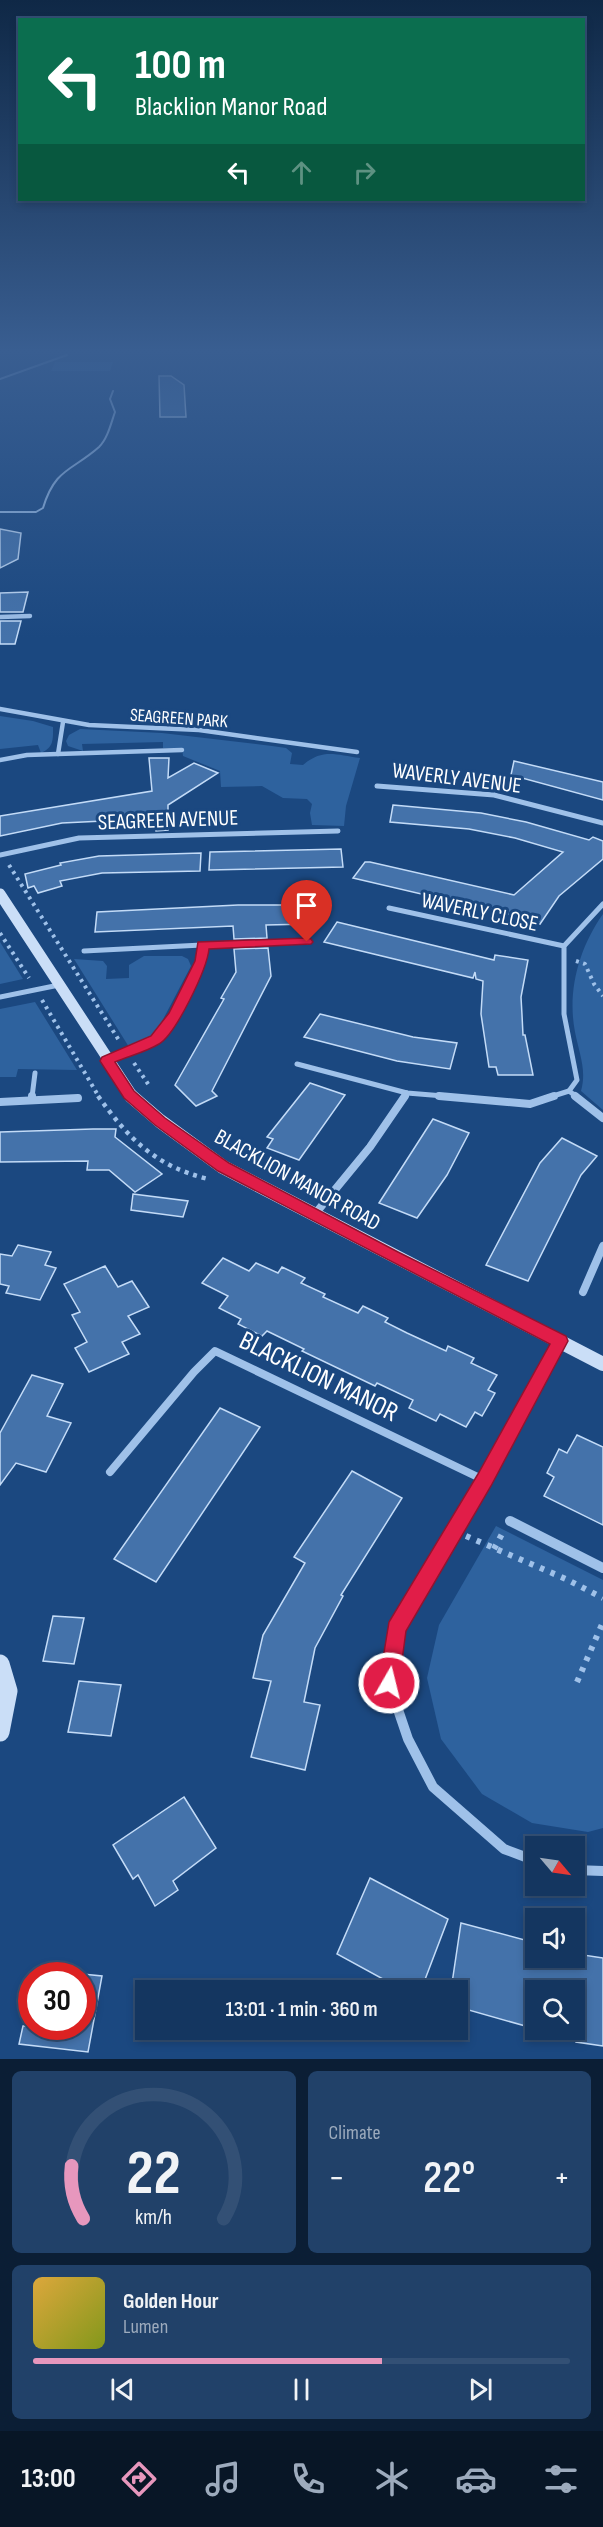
<!DOCTYPE html>
<html lang="en">
<head>
<meta charset="utf-8">
<style>
  body { margin:0; font-family:"Sofia Sans Condensed",sans-serif; background:#214169; color:#f1f3f6; height:100vh; display:flex; flex-direction:column; font-size:22px; white-space:nowrap }
  * { box-sizing:border-box; margin:0 }
  p { font-size:20px; color:#9dabbd }
  .icon { flex:none; width:33px; height:33px; fill:none; stroke:currentColor; stroke-width:2; stroke-linecap:round; stroke-linejoin:round }
  .map { position:relative; height:2059px; overflow:hidden }
  .side { display:flex; flex-direction:column; gap:12px; padding:12px; background:#0b1e35; flex:1 }
  .side>* { flex:none }
  .guide { position:absolute; left:18px; top:18px; width:567px; height:183px; border-radius:0px; box-shadow:0 3px 9px #0003,0 0 0 2px #335075; background:#0b6e4f; color:#fff; overflow:hidden }
  .needle { width:39px; rotate:119deg }
  .controls { position:absolute; left:525px; top:1836px; display:grid; gap:12px }
  .controls a { display:grid; place-items:center; width:60px; height:60px; border-radius:0px; background:#143660; box-shadow:0 3px 9px #0003,0 0 0 2px #335075; font-size:30px }
  .speed { position:absolute; left:18px; top:1962px; display:flex; gap:12px; font-size:30px; font-weight:700; text-align:center }
  .speed>* { display:grid; place-content:center; width:78px; height:78px; border-radius:50%; background:#143660; box-shadow:0 3px 9px #0003,0 0 0 2px #335075; line-height:1 }
  .speed .limit { border:9px solid #d22; background:#fff; color:#111 }
  .pin { position:absolute; display:grid; place-items:center; width:51px; height:51px; color:#fff; margin:-62px -26px; border-radius:50% 50% 50% 0; rotate:-45deg; box-shadow:0 0 6px #0007 }
  .pin .icon { rotate:45deg }
  .me { position:absolute; width:66px; margin:-33px; rotate:8deg; stroke-linejoin:round; filter:drop-shadow(0 0 4px #0008) }
  .turn { display:flex; align-items:center; gap:21px; height:126px; padding:0 18px; font-size:27px }
  .turn .icon { width:78px; height:78px; stroke-width:2.5 }
  .turn b { display:block; font-size:42px; line-height:51px }
  .lanes { display:flex; align-items:center; height:57px; padding:0 18px; background:#0003; justify-content:center; gap:30px; direction:ltr }
  .lanes .off { opacity:.35 }
  .big { font-size:45px; font-weight:600; line-height:1.1 }
  .side .tile { flex:1; display:flex; flex-direction:column; justify-content:center; gap:9px; min-width:0; padding:0 21px; border-radius:9px; background:#214169 }
  .side .dial { align-items:center; gap:0 }
  .dial svg { height:156px; overflow:visible; fill:none; stroke:#335075; stroke-width:7; stroke-linecap:round; text-anchor:middle }
  .dial text { fill:#f1f3f6; stroke:none }
  .song { display:flex; align-items:center; gap:18px }
  .cover { width:72px; height:72px; border-radius:9px; background:linear-gradient(135deg,hsl(40 70% 55%),hsl(70 70% 35%)) }
  .played { height:6px; border-radius:3px; background:linear-gradient(90deg,#e797bd 65%,#335075 65%) }
  .keys { display:flex; justify-content:space-around; direction:ltr }
  .heat { display:flex; justify-content:space-between; align-items:center; font-size:33px; direction:ltr }
  .side .tiles { flex:1; display:grid; gap:12px; grid-template-columns:1fr 1fr }
  .tile:last-child { grid-column:span 2 }
  .trip { position:absolute; left:135px; top:1980px; width:333px; height:60px; border-radius:0px; background:#143660; box-shadow:0 3px 9px #0003,0 0 0 2px #335075; font-weight:600; line-height:60px; text-align:center }
  .tab-bar { display:flex; height:96px; justify-content:space-around; align-items:center; background:#081626; color:#9dabbd }
  .tab-bar .icon { width:42px; height:42px }
  .tab-bar .active { color:#e797bd }
  .tab-bar b { font-size:27px; color:#f1f3f6 }
  .map>svg:first-child { display:block }
  .green { fill:#2e629e }
  .building { fill:#4472aa; stroke:#c3dbf7; stroke-width:1.5 }
  .lines { fill:none; stroke-linecap:round; stroke-linejoin:round }
  .path-far2 { stroke:#9fc1e9; stroke-width:4; stroke-dasharray:3 4.5; stroke-linecap:butt }
  .path-far1 { stroke:#9fc1e9; stroke-width:4.5; stroke-dasharray:4 5; stroke-linecap:butt }
  .path { stroke:#9fc1e9; stroke-width:6; stroke-dasharray:4.5 7; stroke-linecap:butt }
  .lane { stroke:#9fc1e9; stroke-width:2 }
  .street-far3 { stroke:#9fc1e9; stroke-width:4.5 }
  .street-far2 { stroke:#9fc1e9; stroke-width:5 }
  .street-far1 { stroke:#9fc1e9; stroke-width:8 }
  .street { stroke:#9fc1e9; stroke-width:10 }
  .secondary-far2 { stroke:#cadef7; stroke-width:11 }
  .secondary-far1 { stroke:#cadef7; stroke-width:14 }
  .secondary { stroke:#cadef7; stroke-width:19 }
  .route { fill:#e11d48; stroke:#92132f; stroke-width:1.5 }
  .labels { text-anchor:middle; stroke-width:6; stroke-linejoin:round; paint-order:stroke }
  .far-street-label { font-size:18px; fill:#fff; stroke:#1b4880 }
  .street-label { font-size:22px; fill:#fff; stroke:#1b4880 }
  .near-street-label { font-size:27px; fill:#fff; stroke:#1b4880 }
</style>
</head>
<body>
<div class="map">
<svg width="603" height="2059" viewBox="0 0 603 2059">
  <rect width="100%" height="100%" fill="#1b4880"/>
  <!-- green -->
  <g class="green">
    <polygon points="55,362 113,362 110,371 51,371"/>
    <path d="M0 716 33 721 53 727C53 740 54 747 41 753L38 745 0 749Z"/>
    <path d="M80 729 162 733 272 746 286 748 292 753 290 764 303 765C323 748 336 755 360 758L346 806 344 826 312 825 310 813 312 804 307 799 283 798 262 786 221 787 220 771 183 756 182 748H163V742L82 744 83 751 68 746 66 741 69 735Z"/>
    <path d="M603 914V1110L581 1091C587 1070 579 1053 575 1032 567 991 579 948 603 914Z"/>
    <polygon points="0,942 23,979 0,984"/>
    <polygon points="144,956 182,956 188,959 191,966 158,1029 151,1037 129,1047 74,959 103,961 107,966 106,979 129,978 129,965"/>
    <polygon points="35,1002 77,1070 18,1069 16,1077 0,1077 0,1009"/>
    <polygon points="496,1526 603,1580 603,1828 588,1832 532,1823 482,1794 441,1739 427,1678 439,1625"/>
  </g>
  <!-- building -->
  <g class="building">
    <polygon points="159,376 171,376 184,385 186,417 160,417"/>
    <polygon points="0,529 21,533 18,559 0,568"/>
    <polygon points="28,592 23,612 0,612 0,593"/>
    <polygon points="0,621 21,621 15,644 0,644"/>
    <polygon points="149,758 169,758 168,778 194,763 218,773 168,805 168,830 156,831 154,813 145,819 62,823 0,836 0,816 152,791"/>
    <polygon points="514,761 603,782 603,800 511,775"/>
    <polygon points="393,805 481,813 526,822 589,840 593,837 603,841 603,859 559,896 540,924 482,906 481,908 353,878 365,862 370,862 514,895 563,852 515,838 469,829 390,822"/>
    <polygon points="341,849 343,867 209,870 210,852"/>
    <polygon points="201,853 200,871 102,873 60,881 62,886 38,893 34,886 28,888 25,874 61,865 60,863 99,856"/>
    <polygon points="238,905 308,905 310,924 266,925 267,938 234,939 233,926 95,932 97,912"/>
    <polygon points="337,922 494,960 495,955 528,960 521,997 522,1015 523,1035 525,1035 533,1075 498,1075 496,1067 489,1067 481,1014 483,981 476,979 475,972 473,978 324,942"/>
    <polygon points="268,948 271,976 212,1091 217,1096 196,1106 175,1085 224,999 221,998 236,972 234,949"/>
    <polygon points="320,1014 413,1037 457,1043 450,1069 397,1061 304,1037"/>
    <polygon points="310,1083 345,1095 299,1160 267,1148 273,1139 267,1137"/>
    <polygon points="433,1119 469,1133 447,1175 417,1218 379,1203"/>
    <polygon points="93,1129 116,1129 115,1137 162,1174 135,1192 109,1170 87,1170 88,1161 0,1162 0,1132"/>
    <polygon points="562,1138 597,1156 581,1175 528,1281 486,1265 540,1163"/>
    <polygon points="133,1194 188,1201 183,1217 131,1210"/>
    <polygon points="18,1245 51,1252 45,1265 56,1268 40,1300 6,1293 9,1286 0,1284 0,1254 12,1256"/>
    <polygon points="223,1258 249,1271 256,1263 278,1273 282,1267 305,1278 301,1283 325,1294 323,1297 358,1313 363,1306 388,1318 385,1322 407,1333 446,1351 448,1346 474,1358 471,1363 497,1375 488,1390 495,1393 482,1416 475,1412 466,1427 440,1414 436,1421 409,1408 413,1400 377,1383 375,1386 302,1351 304,1349 267,1331 262,1336 238,1324 241,1319 219,1308 228,1296 202,1283"/>
    <polygon points="105,1266 118,1287 132,1281 149,1307 128,1316 140,1334 122,1342 129,1354 89,1372 75,1348 87,1342 72,1315 80,1312 64,1284"/>
    <polygon points="32,1375 63,1384 47,1416 71,1423 46,1472 16,1463 0,1485 0,1433"/>
    <polygon points="220,1408 260,1427 156,1582 114,1559"/>
    <polygon points="577,1435 603,1447 603,1525 544,1496 554,1477 547,1473 559,1449 567,1453"/>
    <polygon points="352,1471 402,1498 341,1595 343,1596 315,1648 304,1702 320,1705 305,1770 251,1757 271,1681 253,1678 263,1635 305,1563 294,1557"/>
    <polygon points="53,1616 84,1618 74,1664 43,1661"/>
    <polygon points="79,1681 121,1685 111,1736 68,1732"/>
    <polygon points="184,1797 216,1848 173,1881 178,1890 155,1906 138,1875 133,1879 113,1845"/>
    <polygon points="370,1878 448,1919 421,1990 403,1990 337,1954"/>
    <polygon points="461,1923 536,1943 536,1958 577,1958 577,1954 603,1958 603,2046 576,2042 577,1990 536,1990 536,2029 458,2007 458,1990 451,1990"/>
    <polygon points="82,1974 102,1976 88,2052 19,2044 23,2026 82,2026"/>
  </g>
  <g class="lines">
    <!-- path-far2 -->
    <g class="path-far2">
      <polyline points="9,865 120,1042"/>
      <polyline points="0,933 29,978"/>
      <polyline points="576,961 585,964 594,984 603,996"/>
      <polyline points="42,1000 99,1097"/>
      <polyline points="134,1063 150,1087"/>
    </g>
    <!-- path-far1 -->
    <path class="path-far1" d="M98 1096C129 1139 155 1166 208 1179"/>
    <!-- path -->
    <g class="path">
      <polyline points="466,1536 566,1579 603,1598"/>
      <polyline points="494,1549 503,1532"/>
      <polyline points="577,1682 603,1622"/>
    </g>
    <!-- lane -->
    <g class="lane">
      <polyline points="0,379 67,355"/>
      <path d="M0 512H36L43 508C55 468 72 471 99 447 108 438 111 423 115 412L110 399 113 391"/>
    </g>
    <!-- street-far3 -->
    <g class="street-far3">
      <polyline points="0,617 30,616"/>
      <polyline points="0,709 89,725 199,730 357,752"/>
      <polyline points="58,754 63,722"/>
      <polyline points="0,760 27,755 182,750"/>
    </g>
    <!-- street-far2 -->
    <g class="street-far2">
      <polyline points="377,786 494,795 603,823"/>
      <polyline points="0,855 79,838 338,831"/>
      <polyline points="389,908 564,946"/>
      <polyline points="84,951 202,945"/>
      <polyline points="0,997 59,985"/>
      <path d="M107 1060C123 1054 141 1050 155 1040 179 1023 198 974 202 945L307 942"/>
      <polyline points="297,1064 407,1093 456,1097"/>
      <polyline points="569,1091 577,1097"/>
      <polyline points="32,1097 35,1073"/>
      <polyline points="404,1097 407,1093"/>
      <polyline points="550,1097 569,1091 577,1080 564,1014 564,946 603,904"/>
    </g>
    <!-- street-far1 -->
    <g class="street-far1">
      <polyline points="439,1096 530,1104 554,1096"/>
      <polyline points="575,1096 603,1118"/>
      <polyline points="32,1100 32,1096"/>
      <polyline points="0,1102 78,1098"/>
      <polyline points="315,1214 370,1147 405,1096"/>
      <polyline points="583,1292 603,1246"/>
      <polyline points="110,1472 194,1372 215,1351 484,1480"/>
      <polyline points="464,1514 560,1342"/>
    </g>
    <!-- street -->
    <g class="street">
      <polyline points="465,1513 396,1628 389,1683 408,1739 433,1787 504,1849 536,1861"/>
      <polyline points="510,1521 603,1568"/>
      <polyline points="574,1870 603,1871"/>
    </g>
    <!-- secondary-far2 -->
    <polyline class="secondary-far2" points="0,894 133,1097"/>
    <!-- secondary-far1 -->
    <polyline class="secondary-far1" points="131,1096 160,1121 223,1167 603,1364"/>
    <!-- secondary -->
    <polyline class="secondary" points="0,1664 8,1691 0,1732"/>
  </g>
  <!-- sky -->
  <linearGradient id="sky" x2="0" y2="1"><stop stop-color="#0f2846"/><stop offset="0.55" stop-color="#395e91"/><stop offset="1" stop-color="#395e91" stop-opacity="0"/></linearGradient>
  <rect width="603" height="638" fill="url(#sky)"/>
  <!-- route -->
  <path class="route" d="M307 938 311 939 313 942 311 944 209 949C207 969 176 1034 159 1044 146 1052 129 1056 115 1062L134 1091 165 1118 229 1163 398 1252 566 1336 568 1341 491 1486 406 1631 399 1683 396 1691 389 1694 382 1691 379 1683 389 1622 478 1474 550 1344 218 1171 155 1125 124 1098 100 1061 102 1057 151 1036 169 1013 195 961 198 942Z"/>
  <g class="labels">
    <!-- far-street labels -->
    <g class="far-street-label">
      <text transform="translate(179 718) rotate(4)" y="6">SEAGREEN PARK</text>
    </g>
    <!-- street labels -->
    <g class="street-label">
      <text transform="translate(457 777) rotate(7)" y="8">WAVERLY AVENUE</text>
      <text transform="translate(168 819) rotate(-2)" y="8">SEAGREEN AVENUE</text>
      <text transform="translate(480 911) rotate(12)" y="8">WAVERLY CLOSE</text>
      <text transform="translate(298 1179) rotate(29)" y="8">BLACKLION MANOR ROAD</text>
    </g>
    <!-- near-street labels -->
    <g class="near-street-label">
      <text transform="translate(319 1376) rotate(26)" y="9">BLACKLION MANOR</text>
    </g>
  </g>
</svg>
<div class="controls">
<a><svg class="needle" viewBox="-14 -14 28 28"><path d="M0-13l5 13h-10z" fill="#e53935"/><path d="M0 13l5-13h-10z" fill="#9dabbd"/></svg></a>
<a><svg class="icon" aria-label="sound" viewBox="0 0 24 24"><path d="M4 9h4l5-4v14l-5-4H4zM17 9q2 3 0 6"/></svg></a>
<a><svg class="icon" aria-label="search" viewBox="0 0 24 24"><circle cx="10" cy="10" r="6"/><path d="M15 15l6 6"/></svg></a>
</div>
<div class="speed"><div class="limit">30</div></div>
<div class="pin" style="left:307px;top:942px;background:#d93025"><svg class="icon" aria-label="arrive" viewBox="0 0 24 24"><path d="M6 21V4h12l-3 4 3 4H6"/></svg></div>
<svg class="me" style="left:389px;top:1683px" viewBox="-20 -20 40 40"><circle r="17" fill="#e11d48" stroke="#fff" stroke-width="3"/><path d="M0-11L8 9 0 5-8 9z" fill="#fff"/></svg>
<div class="trip">13:01 · 1 min · 360 m</div>
<div class="guide">
<div class="turn"><svg class="icon" aria-label="left" viewBox="0 0 24 24"><path d="M17 20v-9H6M10 6l-5 5 5 5"/></svg><div><b>100 m</b>Blacklion Manor Road</div></div>
<div class="lanes"><svg class="icon" aria-label="left" viewBox="0 0 24 24"><path d="M17 20v-9H6M10 6l-5 5 5 5"/></svg><svg class="icon off" aria-label="ahead" viewBox="0 0 24 24"><path d="M12 20V5M6 11l6-6 6 6"/></svg><svg class="icon off" aria-label="right" viewBox="0 0 24 24"><path d="M7 20v-9h11M14 6l5 5-5 5"/></svg></div>
</div>
</div>
<section class="side">
<div class="tiles">
<div class="tile dial"><svg viewBox="0 0 100 80">
<path d="M14 69A42 42 0 1 1 86 69"/>
<path d="M14 69A42 42 0 0 1 8 42" stroke="#e797bd"/>
<text x="50" y="56" font-size="32" font-weight="700">22</text>
<text x="50" y="72" font-size="11">km/h</text>
</svg></div>
<div class="tile"><p>Climate</p>
<div class="heat"><a>−</a><b class="big">22°</b><a>+</a></div>
</div>
<div class="tile">
<div class="song"><i class="cover"></i><div><b>Golden Hour</b><p>Lumen</p></div></div>
<div class="played"></div>
<div class="keys"><svg class="icon" aria-label="previous" viewBox="0 0 24 24"><path d="M18 5L8 12l10 7zM5 5v14"/></svg><svg class="icon" aria-label="pause" viewBox="0 0 24 24"><path d="M8 5v14M16 5v14"/></svg><svg class="icon" aria-label="next" viewBox="0 0 24 24"><path d="M6 5l10 7-10 7zM19 5v14"/></svg></div>
</div>
</div>
</section>
<nav class="tab-bar">
<b>13:00</b>
<svg class="icon active" aria-label="directions" viewBox="0 0 24 24"><path d="M12 3l9 9-9 9-9-9zM9 14v-3h6M13 9l2 2-2 2"/></svg>
<svg class="icon" aria-label="music" viewBox="0 0 24 24"><path d="M9 18V5l10-2v13"/><circle cx="6" cy="18" r="3"/><circle cx="16" cy="16" r="3"/></svg>
<svg class="icon" aria-label="phone" viewBox="0 0 24 24"><path d="M5 4h4l2 5-3 2q2 4 5 5l2-3 5 2v4C11 20 4 13 5 4z"/></svg>
<svg class="icon" aria-label="climate" viewBox="0 0 24 24"><path d="M12 3v18M4 7l16 10M4 17L20 7"/></svg>
<svg class="icon" aria-label="car" viewBox="0 0 24 24"><path d="M5 17H2v-5l4-1 3-4h7l3 4 3 1v5h-3M9 17h6M6 11h13"/><circle cx="7" cy="17" r="2"/><circle cx="17" cy="17" r="2"/></svg>
<svg class="icon" aria-label="filters" viewBox="0 0 24 24"><path d="M4 7h16M4 17h16"/><circle cx="9" cy="7" r="2"/><circle cx="15" cy="17" r="2"/></svg>
</nav>
</body>
</html>
